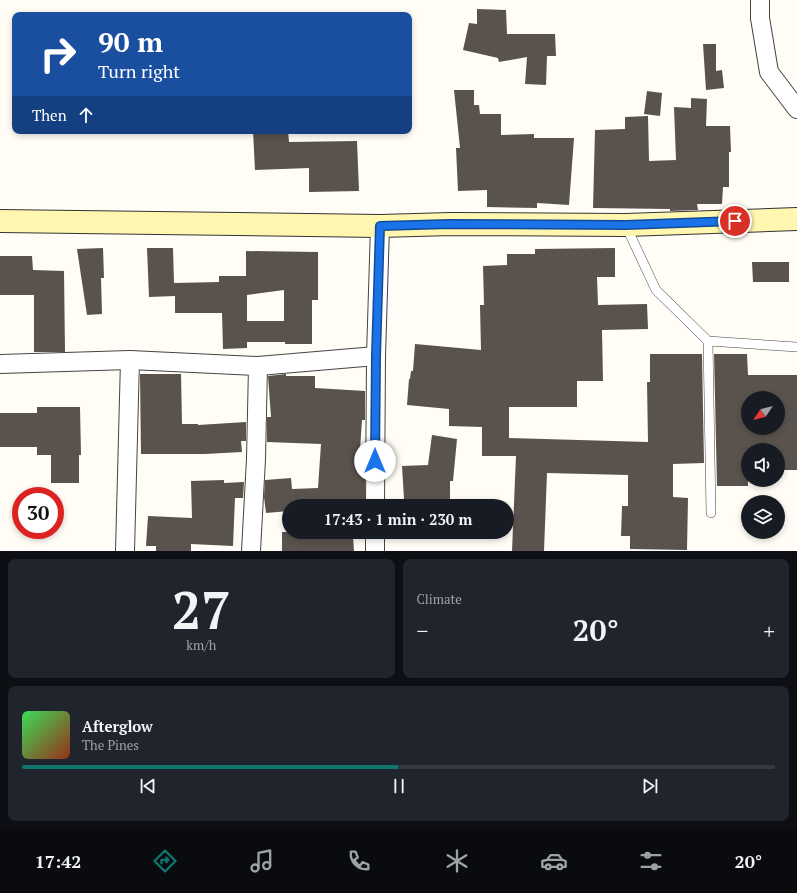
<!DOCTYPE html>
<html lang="en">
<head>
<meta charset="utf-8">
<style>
  body { margin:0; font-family:"PT Serif",serif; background:#20242c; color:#f1f3f6; height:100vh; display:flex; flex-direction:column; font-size:15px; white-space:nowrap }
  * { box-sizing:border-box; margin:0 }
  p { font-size:13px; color:#9ea1a6 }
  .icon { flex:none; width:22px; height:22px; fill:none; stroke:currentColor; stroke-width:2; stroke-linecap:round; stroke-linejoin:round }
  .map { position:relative; height:551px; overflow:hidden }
  .details { display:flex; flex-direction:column; gap:8px; padding:8px; background:#0d0f14; flex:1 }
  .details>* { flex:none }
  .banner { position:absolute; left:12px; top:12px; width:400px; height:122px; border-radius:8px; box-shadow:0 2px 6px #0003; background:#1a4fa0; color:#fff; overflow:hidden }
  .needle { width:26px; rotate:235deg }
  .controls { position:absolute; left:741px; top:391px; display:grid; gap:8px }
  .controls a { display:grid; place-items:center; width:44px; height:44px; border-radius:50%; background:#171b24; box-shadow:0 2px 6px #0003; font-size:20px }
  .speed { position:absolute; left:12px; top:487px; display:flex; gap:8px; font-size:20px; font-weight:700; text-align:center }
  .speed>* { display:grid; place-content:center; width:52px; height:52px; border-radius:50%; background:#171b24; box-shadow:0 2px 6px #0003; line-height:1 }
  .speed .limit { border:6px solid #d22; background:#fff; color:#111 }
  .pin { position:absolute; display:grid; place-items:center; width:34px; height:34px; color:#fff; margin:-17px; border:2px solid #fff; border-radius:50%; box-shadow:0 1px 4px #0007 }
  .me { position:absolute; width:44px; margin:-22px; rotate:0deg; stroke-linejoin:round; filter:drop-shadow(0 0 3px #0008) }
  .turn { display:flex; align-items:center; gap:14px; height:84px; padding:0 20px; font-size:18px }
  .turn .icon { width:52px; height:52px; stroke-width:2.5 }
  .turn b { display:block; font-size:28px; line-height:34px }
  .then { display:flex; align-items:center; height:38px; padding:0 20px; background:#0003; gap:8px; font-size:15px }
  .big { font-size:30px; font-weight:600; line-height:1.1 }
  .details .tile { flex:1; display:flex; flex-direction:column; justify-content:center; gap:6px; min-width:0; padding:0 14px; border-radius:8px; background:#20242c }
  .details .dial { align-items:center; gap:0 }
  .dial b { font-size:52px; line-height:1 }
  .song { display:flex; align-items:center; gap:12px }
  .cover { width:48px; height:48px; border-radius:6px; background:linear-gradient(135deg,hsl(130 70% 55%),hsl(10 70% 35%)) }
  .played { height:4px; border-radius:2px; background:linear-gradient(90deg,#0f766e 50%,#363941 50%) }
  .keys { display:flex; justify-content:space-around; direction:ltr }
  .heat { display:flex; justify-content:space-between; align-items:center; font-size:22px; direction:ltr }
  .details .tiles { flex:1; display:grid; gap:8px; grid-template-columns:1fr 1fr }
  .tile:last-child { grid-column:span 2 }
  .trip { position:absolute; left:282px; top:499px; width:232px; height:40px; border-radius:20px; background:#171b24; box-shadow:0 2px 6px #0003; font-weight:600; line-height:40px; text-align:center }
  .tabs { display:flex; height:64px; justify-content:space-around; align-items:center; background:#090b0e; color:#9ea1a6 }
  .tabs .icon { width:28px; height:28px }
  .tabs .on { color:#0f766e }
  .tabs b { font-size:18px; color:#f1f3f6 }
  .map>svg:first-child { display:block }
  .building { fill:#5a524d; fill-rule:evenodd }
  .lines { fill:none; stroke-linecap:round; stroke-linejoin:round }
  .service-casing { stroke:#444; stroke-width:10 }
  .minor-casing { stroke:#444; stroke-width:20 }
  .secondary-casing { stroke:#333; stroke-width:24 }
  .service { stroke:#fff; stroke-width:9 }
  .minor { stroke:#fff; stroke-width:18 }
  .secondary { stroke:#fff6b0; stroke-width:22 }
  .route-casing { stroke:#114b97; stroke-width:10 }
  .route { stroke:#1a73e8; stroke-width:7 }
</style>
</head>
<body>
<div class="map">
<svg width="797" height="551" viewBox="0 0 797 551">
  <rect width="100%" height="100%" fill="#fffdf5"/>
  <!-- building -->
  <g class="building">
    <polygon points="477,9 506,10 507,34 555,34 556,56 547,56 546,85 525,84 527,57 499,62 498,58 463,50 469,23 477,24"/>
    <polygon points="703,44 716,44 716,71 722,70 724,88 706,90"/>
    <polygon points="454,90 474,90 474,105 479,105 480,114 501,114 501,135 534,134 534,138 574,138 569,205 537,203 537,208 487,207 487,190 458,191 456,148 460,148"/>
    <polygon points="647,91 662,93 660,116 644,114"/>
    <polygon points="691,98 707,99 706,126 730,126 731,152 729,152 729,187 723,187 722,204 697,204 698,210 670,211 670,209 593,208 595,130 625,129 625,117 648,116 649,161 676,160 674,107 691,108"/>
    <polygon points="253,131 288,131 289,142 357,141 359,191 309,192 309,168 255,170"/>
    <polygon points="103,248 104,278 101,278 102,314 87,315 77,249"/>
    <path d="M147 248H173L174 283 219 282V276H246V251L318 252V300H312V344H285V342H247V348L223 349 222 313H175V296L149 297ZM284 290V321H247V295Z"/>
    <polygon points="615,248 615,277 597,277 598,305 647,304 648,329 602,330 603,381 577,381 577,407 509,407 509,438 648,442 647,382 650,382 650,354 702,354 704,463 673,464 673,497 688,498 687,550 630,549 630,536 621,536 622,506 628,506 628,475 547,473 544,551 512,551 516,456 482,456 482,427 449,426 449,409 407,405 409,379 410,379 411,371 413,371 415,344 481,350 480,305 484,305 483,266 507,265 507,254 535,254 535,249"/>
    <polygon points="0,256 32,256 33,270 64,271 65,352 34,352 34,295 0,295"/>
    <polygon points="752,262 789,262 789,282 753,282"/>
    <path d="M714 354H747L748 375H797V470H778V450H748V486H717ZM748 398H778V429H748Z"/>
    <polygon points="140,374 181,374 182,424 198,424 198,425 246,422 246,441 241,441 242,452 205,454 141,454"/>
    <polygon points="286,374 286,376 315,376 315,388 365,391 365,420 362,420 360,450 365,450 365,506 289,506 289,511 266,513 264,497 265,480 291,478 292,489 318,488 321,444 267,442 267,417 271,417 268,376"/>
    <polygon points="37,407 80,407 81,455 79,455 79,483 51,483 51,455 37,455 37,447 0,447 0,413 37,413"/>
    <polygon points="432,435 457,439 453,481 450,481 450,506 418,506 418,500 404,499 402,466 428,465"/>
    <polygon points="224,480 224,483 244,482 243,498 235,498 233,546 191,544 191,551 156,551 156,546 146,546 148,516 192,518 191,481"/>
    <polygon points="282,532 321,532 321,538 353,536 354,551 282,551"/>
  </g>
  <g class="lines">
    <!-- service casing -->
    <g class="service-casing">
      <g id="service">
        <polyline points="626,226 656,290 708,341 797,347"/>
        <polyline points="708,341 711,513"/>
      </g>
    </g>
    <!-- minor casing -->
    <g class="minor-casing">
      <g id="minor">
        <polyline points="760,0 760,18 769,72 797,109"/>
        <polyline points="0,364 130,360 258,366 376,356"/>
        <polyline points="375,506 376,356 380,226"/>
        <polyline points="125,551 130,360"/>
        <polyline points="251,551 256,459 258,366"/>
        <polyline points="375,551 375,532"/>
      </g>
    </g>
    <!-- secondary casing -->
    <g class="secondary-casing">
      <polyline id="secondary" points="0,221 380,226 451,224 626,225 797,219"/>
    </g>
    <!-- service -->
    <use href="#service" class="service"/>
    <!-- minor -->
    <use href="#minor" class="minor"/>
    <!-- secondary -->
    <use href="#secondary" class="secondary"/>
  </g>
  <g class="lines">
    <!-- route casing -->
    <g class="route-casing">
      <polyline id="route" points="375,461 376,356 380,226 450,224 626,225 735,221"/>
    </g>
    <!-- route -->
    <use href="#route" class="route"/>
  </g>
</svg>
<div class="controls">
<a><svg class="needle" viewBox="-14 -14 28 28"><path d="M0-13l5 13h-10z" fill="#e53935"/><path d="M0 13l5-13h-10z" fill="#9ea1a6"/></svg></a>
<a><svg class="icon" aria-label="sound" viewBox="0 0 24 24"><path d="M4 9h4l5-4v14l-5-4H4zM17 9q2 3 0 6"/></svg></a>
<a><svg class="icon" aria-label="layers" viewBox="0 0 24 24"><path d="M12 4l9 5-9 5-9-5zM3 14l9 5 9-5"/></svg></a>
</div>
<div class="speed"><div class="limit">30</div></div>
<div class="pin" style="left:735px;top:221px;background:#d93025"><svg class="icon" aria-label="arrive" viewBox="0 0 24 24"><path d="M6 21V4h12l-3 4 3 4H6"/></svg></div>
<svg class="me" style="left:375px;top:461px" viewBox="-20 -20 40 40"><circle r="19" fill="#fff"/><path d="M0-13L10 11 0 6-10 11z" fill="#1a73e8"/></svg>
<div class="trip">17:43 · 1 min · 230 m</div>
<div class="banner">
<div class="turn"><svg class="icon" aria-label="right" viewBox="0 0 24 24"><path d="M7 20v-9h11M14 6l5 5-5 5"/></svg><div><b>90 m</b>Turn right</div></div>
<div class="then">Then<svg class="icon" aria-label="ahead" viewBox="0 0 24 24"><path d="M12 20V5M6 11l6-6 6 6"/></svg></div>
</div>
</div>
<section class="details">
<div class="tiles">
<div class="tile dial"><b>27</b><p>km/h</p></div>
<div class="tile"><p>Climate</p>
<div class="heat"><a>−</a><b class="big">20°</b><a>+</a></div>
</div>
<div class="tile">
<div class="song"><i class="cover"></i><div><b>Afterglow</b><p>The Pines</p></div></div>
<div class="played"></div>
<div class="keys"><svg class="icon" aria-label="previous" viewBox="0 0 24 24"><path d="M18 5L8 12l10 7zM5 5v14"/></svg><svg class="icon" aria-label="pause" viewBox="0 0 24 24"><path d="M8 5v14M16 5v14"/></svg><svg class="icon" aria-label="next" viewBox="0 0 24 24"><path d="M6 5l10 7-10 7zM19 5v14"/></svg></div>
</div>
</div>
</section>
<nav class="tabs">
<b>17:42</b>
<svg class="icon on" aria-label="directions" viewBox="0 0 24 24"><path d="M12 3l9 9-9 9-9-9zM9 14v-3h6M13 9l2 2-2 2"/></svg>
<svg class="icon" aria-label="music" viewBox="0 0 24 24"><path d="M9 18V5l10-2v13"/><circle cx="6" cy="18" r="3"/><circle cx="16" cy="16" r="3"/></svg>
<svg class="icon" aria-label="phone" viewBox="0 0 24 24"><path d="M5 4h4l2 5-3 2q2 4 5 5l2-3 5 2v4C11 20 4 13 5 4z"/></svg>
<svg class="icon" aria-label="climate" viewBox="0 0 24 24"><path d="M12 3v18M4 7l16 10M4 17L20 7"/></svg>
<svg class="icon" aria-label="car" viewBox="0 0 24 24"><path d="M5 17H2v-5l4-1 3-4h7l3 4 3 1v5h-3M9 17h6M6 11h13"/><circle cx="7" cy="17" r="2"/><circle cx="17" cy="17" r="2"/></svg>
<svg class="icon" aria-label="filters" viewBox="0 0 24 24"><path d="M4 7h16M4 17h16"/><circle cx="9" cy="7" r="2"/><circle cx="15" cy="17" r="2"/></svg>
<b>20°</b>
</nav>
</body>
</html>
